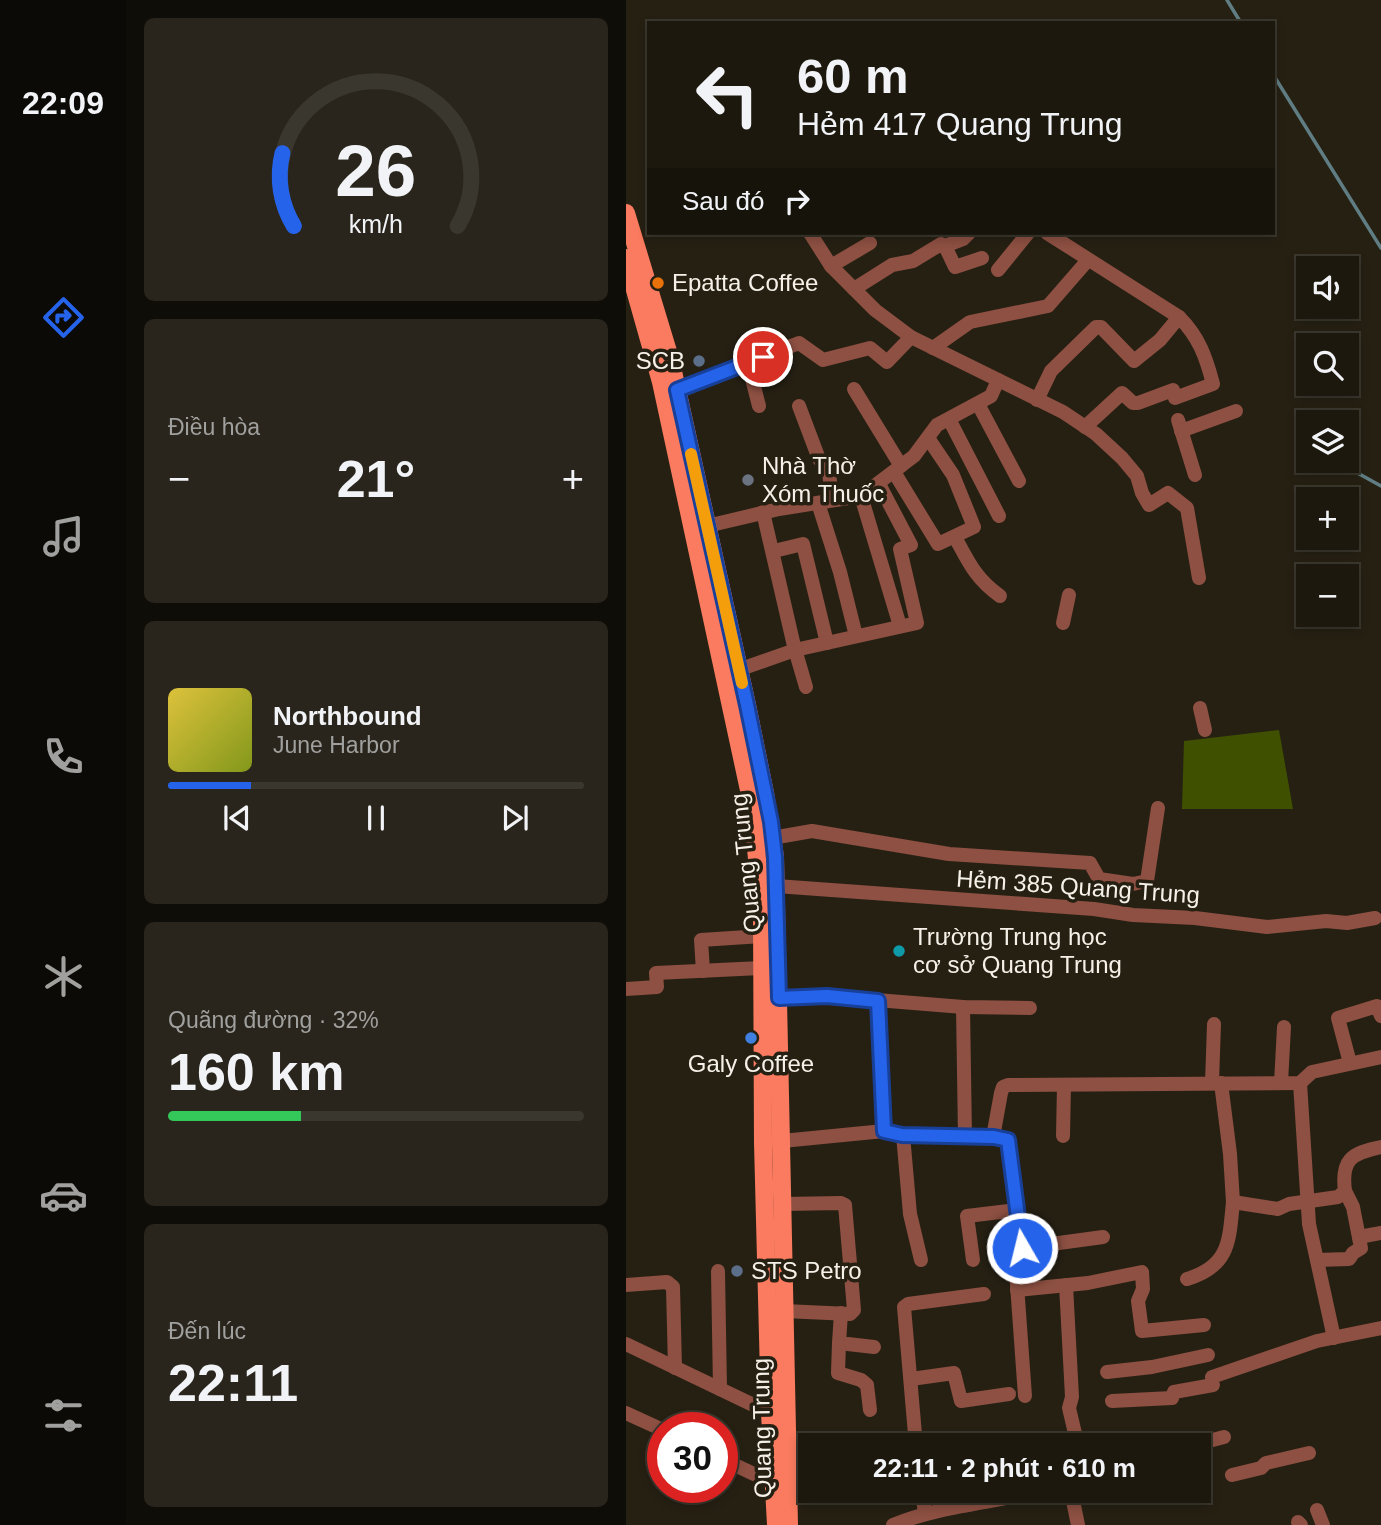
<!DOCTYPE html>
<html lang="vi">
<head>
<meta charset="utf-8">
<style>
  body { margin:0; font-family:Arial,sans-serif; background:#29251c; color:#f1f3f6; height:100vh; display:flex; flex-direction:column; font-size:26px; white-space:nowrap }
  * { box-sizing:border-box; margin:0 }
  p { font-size:23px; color:#a0a09e }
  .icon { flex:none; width:38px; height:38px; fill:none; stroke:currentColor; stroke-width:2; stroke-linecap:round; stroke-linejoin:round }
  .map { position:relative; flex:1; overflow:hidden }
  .details { display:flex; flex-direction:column; gap:18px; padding:18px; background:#0f0d08; width:500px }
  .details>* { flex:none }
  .banner { position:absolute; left:21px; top:21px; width:628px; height:214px; border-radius:0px; box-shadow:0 4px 10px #0003,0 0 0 2px #3a372e; background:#1c180e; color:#f1f3f6; overflow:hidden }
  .buttons { position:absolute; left:670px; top:256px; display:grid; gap:14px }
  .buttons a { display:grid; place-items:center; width:63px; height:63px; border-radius:0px; background:#1c180e; box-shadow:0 4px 10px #0003,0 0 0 2px #3a372e; font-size:35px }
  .speed { position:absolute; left:21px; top:1412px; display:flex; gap:14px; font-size:35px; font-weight:700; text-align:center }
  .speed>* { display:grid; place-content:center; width:91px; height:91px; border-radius:50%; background:#1c180e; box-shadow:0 4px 10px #0003,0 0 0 2px #3a372e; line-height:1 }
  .speed .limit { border:10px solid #d22; background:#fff; color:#111 }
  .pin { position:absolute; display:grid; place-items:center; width:60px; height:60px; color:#fff; margin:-30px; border:4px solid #fff; border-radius:50%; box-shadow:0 2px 7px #0007 }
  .me { position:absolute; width:77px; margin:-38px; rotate:352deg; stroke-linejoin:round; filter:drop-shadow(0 0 5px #0008) }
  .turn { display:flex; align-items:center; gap:24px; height:147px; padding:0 35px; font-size:32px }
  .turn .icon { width:91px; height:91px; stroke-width:2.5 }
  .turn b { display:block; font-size:49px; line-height:60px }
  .then { display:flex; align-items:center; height:66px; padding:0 35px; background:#0003; gap:14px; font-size:26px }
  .big { font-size:52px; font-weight:700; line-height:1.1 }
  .details .widget { flex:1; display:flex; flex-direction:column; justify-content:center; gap:10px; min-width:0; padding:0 24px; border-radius:10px; background:#29251c }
  .details .dial { align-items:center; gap:0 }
  .dial svg { height:182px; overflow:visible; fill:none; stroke:#3a372e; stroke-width:7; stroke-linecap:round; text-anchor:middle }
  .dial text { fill:#f1f3f6; stroke:none }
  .song { display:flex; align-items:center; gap:21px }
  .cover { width:84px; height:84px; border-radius:10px; background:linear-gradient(135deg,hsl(50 70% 55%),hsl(70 70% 35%)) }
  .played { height:7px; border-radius:4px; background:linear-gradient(90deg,#2563eb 20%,#3a372e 20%) }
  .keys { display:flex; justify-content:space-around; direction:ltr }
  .heat { display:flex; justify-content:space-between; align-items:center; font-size:38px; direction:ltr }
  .charge { height:10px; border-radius:5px; background:linear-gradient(90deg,#34c759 32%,#3a372e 0) }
  .trip { position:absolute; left:172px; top:1433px; width:413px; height:70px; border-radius:0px; background:#1c180e; box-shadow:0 4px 10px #0003,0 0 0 2px #3a372e; font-weight:700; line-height:70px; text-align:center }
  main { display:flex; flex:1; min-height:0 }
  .dock { display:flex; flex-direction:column; width:126px; justify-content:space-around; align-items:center; background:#0b0a06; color:#a0a09e }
  .dock .icon { width:49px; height:49px }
  .dock .active { color:#2563eb }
  .dock b { font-size:32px; color:#f1f3f6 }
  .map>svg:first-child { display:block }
  .green { fill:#3f5000 }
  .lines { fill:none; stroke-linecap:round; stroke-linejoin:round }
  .stream { stroke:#5f7d82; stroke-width:3.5 }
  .street { stroke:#8d5042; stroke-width:14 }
  .primary { stroke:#fa7b5f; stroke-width:18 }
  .route-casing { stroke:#184099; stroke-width:18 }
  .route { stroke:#2563eb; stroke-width:12 }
  .slow { stroke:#f59e0b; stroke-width:12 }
  .food-dot { fill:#e8710a; stroke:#262013; stroke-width:2.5 }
  .service-dot { fill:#5c6f8a; stroke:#262013; stroke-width:2.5 }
  .worship-dot { fill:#6b7280; stroke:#262013; stroke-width:2.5 }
  .culture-dot { fill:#0f9aa8; stroke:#262013; stroke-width:2.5 }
  .shop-dot { fill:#3f7fe0; stroke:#262013; stroke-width:2.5 }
  .labels { text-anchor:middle; stroke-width:7; stroke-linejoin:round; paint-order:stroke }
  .poi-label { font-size:24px; fill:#f5f1e8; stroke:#262013; text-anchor:start }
  .street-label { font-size:24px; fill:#f5f1e8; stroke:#262013 }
</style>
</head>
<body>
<main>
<nav class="dock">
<b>22:09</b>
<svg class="icon active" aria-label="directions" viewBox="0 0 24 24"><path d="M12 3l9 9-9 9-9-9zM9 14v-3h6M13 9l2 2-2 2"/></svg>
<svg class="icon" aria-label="music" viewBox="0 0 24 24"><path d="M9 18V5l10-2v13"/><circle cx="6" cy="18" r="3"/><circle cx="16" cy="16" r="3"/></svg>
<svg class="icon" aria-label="phone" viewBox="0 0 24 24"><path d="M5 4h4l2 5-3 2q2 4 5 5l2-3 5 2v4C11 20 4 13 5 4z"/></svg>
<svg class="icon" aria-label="climate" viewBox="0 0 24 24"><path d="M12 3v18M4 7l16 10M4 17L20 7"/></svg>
<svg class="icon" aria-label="car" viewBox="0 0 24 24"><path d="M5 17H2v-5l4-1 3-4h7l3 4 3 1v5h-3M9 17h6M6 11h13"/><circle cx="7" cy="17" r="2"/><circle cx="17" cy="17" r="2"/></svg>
<svg class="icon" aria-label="filters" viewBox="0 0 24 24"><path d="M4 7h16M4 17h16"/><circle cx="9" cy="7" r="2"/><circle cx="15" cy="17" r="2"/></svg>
</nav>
<section class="details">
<div class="widget dial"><svg viewBox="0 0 100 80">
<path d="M14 69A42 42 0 1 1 86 69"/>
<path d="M14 69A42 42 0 0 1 9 37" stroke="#2563eb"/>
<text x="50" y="56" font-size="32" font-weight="700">26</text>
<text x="50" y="72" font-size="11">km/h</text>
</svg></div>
<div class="widget"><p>Điều hòa</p>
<div class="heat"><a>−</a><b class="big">21°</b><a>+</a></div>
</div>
<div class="widget">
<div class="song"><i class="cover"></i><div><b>Northbound</b><p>June Harbor</p></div></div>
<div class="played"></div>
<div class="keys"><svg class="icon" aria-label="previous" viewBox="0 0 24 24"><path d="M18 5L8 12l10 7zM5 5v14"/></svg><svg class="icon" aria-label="pause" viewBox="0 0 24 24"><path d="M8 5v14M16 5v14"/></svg><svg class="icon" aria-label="next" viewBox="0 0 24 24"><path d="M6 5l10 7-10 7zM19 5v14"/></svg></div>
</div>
<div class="widget"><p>Quãng đường · 32%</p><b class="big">160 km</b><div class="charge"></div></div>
<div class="widget"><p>Đến lúc</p><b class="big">22:11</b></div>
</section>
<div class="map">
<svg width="755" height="1525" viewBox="0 0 755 1525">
  <rect width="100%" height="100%" fill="#262013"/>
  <!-- green -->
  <polygon class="green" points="653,730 667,809 556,809 558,741"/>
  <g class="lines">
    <!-- stream -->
    <g class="stream">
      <polyline points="601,0 615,23"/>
      <polyline points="648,76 755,248"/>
      <polyline points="708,460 755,486"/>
    </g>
    <!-- street -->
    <g class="street">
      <polyline points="184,233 205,266 249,310 285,337 437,412 470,434 496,458 511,476 516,493 523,505 542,493 561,508 573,578"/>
      <path d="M421 233 553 317C573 337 580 357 587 384L549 398 547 390 512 403H507L496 393 459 427"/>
      <polyline points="319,246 337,239 343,233"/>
      <polyline points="205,266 244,243"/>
      <polyline points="372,270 402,233"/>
      <polyline points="228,289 266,265 287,261 315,244 319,246 329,267 356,258"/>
      <polyline points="307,348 344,322 422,306 462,260"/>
      <polyline points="122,363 133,406"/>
      <polyline points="228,389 275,466"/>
      <polyline points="52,390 173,343 197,360 244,348 261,362 285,337"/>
      <polyline points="411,400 425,371 470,327 475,327 508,361 534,340 553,317"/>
      <polyline points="352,404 393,481"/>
      <polyline points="173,406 193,459 203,472 206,500"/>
      <polyline points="323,419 373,516"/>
      <polyline points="552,420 569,475"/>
      <polyline points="555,431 610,411"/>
      <polyline points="268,472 312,544 348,527 327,475 302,438"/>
      <polyline points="235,496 274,626"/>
      <polyline points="192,503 214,572 230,636"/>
      <polyline points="137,512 168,646 180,687"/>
      <polyline points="81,526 153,509 235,496 288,456 311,425 365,396 372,380"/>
      <path d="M329 537C343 563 350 579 374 596"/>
      <polyline points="148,551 177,544 201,643"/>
      <polyline points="437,623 443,595"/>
      <polyline points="112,670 169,650 291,623 274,549 285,545 253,484"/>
      <polyline points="574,708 579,730"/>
      <polyline points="146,838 186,831 323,854 464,863 473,879 507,884 521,881 532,808"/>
      <polyline points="150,886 468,909 507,915 569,918 641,927 700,921 721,923 749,918"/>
      <polyline points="77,971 75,940 136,936"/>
      <polyline points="0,989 31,987 30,973 135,968"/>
      <polyline points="153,998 201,996 337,1007 404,1008"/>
      <polyline points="252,1001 258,1131"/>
      <polyline points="337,1007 339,1137"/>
      <polyline points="724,1063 712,1018 751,1006 755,1016"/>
      <polyline points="586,1083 588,1024"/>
      <polyline points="595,1083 604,1154 607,1202"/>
      <polyline points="655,1083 658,1027"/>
      <polyline points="674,1083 683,1224 708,1338"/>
      <polyline points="277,1135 284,1214 295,1260"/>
      <polyline points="437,1136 438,1085"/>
      <polyline points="367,1137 375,1093 377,1087 382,1085 674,1083 686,1072 755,1057"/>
      <polyline points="156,1141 258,1131 277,1135 367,1137 382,1140 397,1255 389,1257 399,1396"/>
      <polyline points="157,1204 215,1203 219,1205 228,1310 224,1314 158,1311"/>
      <polyline points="733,1237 755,1233"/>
      <polyline points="396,1248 477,1237"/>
      <polyline points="347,1260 341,1216 391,1210"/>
      <polyline points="691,1260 723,1259 727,1253 735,1248 727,1207 719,1191"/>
      <polyline points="92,1271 94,1389"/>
      <path d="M561 1279C604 1266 603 1241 607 1202L652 1209 663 1204 712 1197 719 1191C715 1160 725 1153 755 1147"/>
      <polyline points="0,1285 41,1282 47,1287 49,1368"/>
      <polyline points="440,1285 446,1397 443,1408 452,1446"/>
      <polyline points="391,1290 462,1283 516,1272 517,1289 512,1301 516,1331 578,1325"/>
      <polyline points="215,1313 213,1343 248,1347"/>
      <polyline points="213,1343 212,1373 235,1380 241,1385 244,1410"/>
      <polyline points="0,1344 144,1413"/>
      <polyline points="481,1372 526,1367 582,1355"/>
      <polyline points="586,1377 691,1341 755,1328"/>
      <polyline points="285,1379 328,1373 335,1401 383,1394"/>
      <polyline points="486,1401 546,1398 548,1392 587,1385"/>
      <polyline points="0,1413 37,1430"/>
      <polyline points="290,1446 278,1307 282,1304 358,1294"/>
      <polyline points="564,1446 598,1437"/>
      <polyline points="96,1459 149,1484"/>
      <polyline points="606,1475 635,1468 640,1463 683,1453"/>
      <polyline points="296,1491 299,1514"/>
      <polyline points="445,1491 452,1525"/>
      <polyline points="691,1510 697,1525"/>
      <polyline points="672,1522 675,1525"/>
      <path d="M267 1525C313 1506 366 1503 415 1491"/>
    </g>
    <!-- primary -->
    <g class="primary">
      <polyline points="0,213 44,358 121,705 139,793 149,857 163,1525"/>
      <polyline points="0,258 35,382 126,804 136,914 137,1143 144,1413 150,1525"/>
    </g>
  </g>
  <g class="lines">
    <!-- route casing -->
    <g class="route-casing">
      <polyline id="route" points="137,357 51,390 121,705 145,822 149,857 153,998 201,996 252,1001 258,1131 276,1135 368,1137 382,1140 396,1248"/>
    </g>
    <!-- route -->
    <use href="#route" class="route"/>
    <!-- slow -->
    <polyline class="slow" points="65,454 116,683"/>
  </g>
  <!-- markers -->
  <circle class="food-dot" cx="32" cy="283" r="7"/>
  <g class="service-dot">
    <circle cx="73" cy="361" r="7"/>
    <circle cx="111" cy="1271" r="7"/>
  </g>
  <circle class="worship-dot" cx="122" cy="480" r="7"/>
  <circle class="culture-dot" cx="273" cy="951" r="7"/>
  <circle class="shop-dot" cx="125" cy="1038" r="7"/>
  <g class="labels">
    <!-- poi labels -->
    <g class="poi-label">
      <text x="46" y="291">Epatta Coffee</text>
      <text x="59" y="369" text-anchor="end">SCB</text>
      <text x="136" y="474">Nhà Thờ<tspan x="136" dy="28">Xóm Thuốc</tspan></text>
      <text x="287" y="945">Trường Trung học<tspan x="287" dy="28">cơ sở Quang Trung</tspan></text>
      <text x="125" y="1072" text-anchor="middle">Galy Coffee</text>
      <text x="125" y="1279">STS Petro</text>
    </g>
    <!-- street labels -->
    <g class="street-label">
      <text transform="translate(120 863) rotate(-96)" y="8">Quang Trung</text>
      <text transform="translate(452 887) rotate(4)" y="8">Hẻm 385 Quang Trung</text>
      <text transform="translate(136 1428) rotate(-91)" y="8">Quang Trung</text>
    </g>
  </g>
</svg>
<div class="buttons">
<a><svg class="icon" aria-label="sound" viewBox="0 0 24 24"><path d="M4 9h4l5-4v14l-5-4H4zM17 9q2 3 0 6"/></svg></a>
<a><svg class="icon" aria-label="search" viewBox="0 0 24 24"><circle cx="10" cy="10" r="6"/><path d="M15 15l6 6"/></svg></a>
<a><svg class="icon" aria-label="layers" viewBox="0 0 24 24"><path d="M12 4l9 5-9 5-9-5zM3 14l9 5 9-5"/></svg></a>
<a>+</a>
<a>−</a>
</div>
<div class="speed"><div class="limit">30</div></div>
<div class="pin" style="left:137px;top:357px;background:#d93025"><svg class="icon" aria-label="arrive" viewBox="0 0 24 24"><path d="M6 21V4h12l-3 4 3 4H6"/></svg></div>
<svg class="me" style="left:396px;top:1248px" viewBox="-20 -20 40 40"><circle r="17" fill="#2563eb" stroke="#fff" stroke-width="3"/><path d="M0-11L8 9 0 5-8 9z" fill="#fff"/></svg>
<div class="trip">22:11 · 2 phút · 610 m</div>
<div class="banner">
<div class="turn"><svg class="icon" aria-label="left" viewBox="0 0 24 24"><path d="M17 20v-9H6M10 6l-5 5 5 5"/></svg><div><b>60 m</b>Hẻm 417 Quang Trung</div></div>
<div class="then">Sau đó<svg class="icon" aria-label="right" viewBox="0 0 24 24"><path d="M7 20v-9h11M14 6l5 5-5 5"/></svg></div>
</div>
</div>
</main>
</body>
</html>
